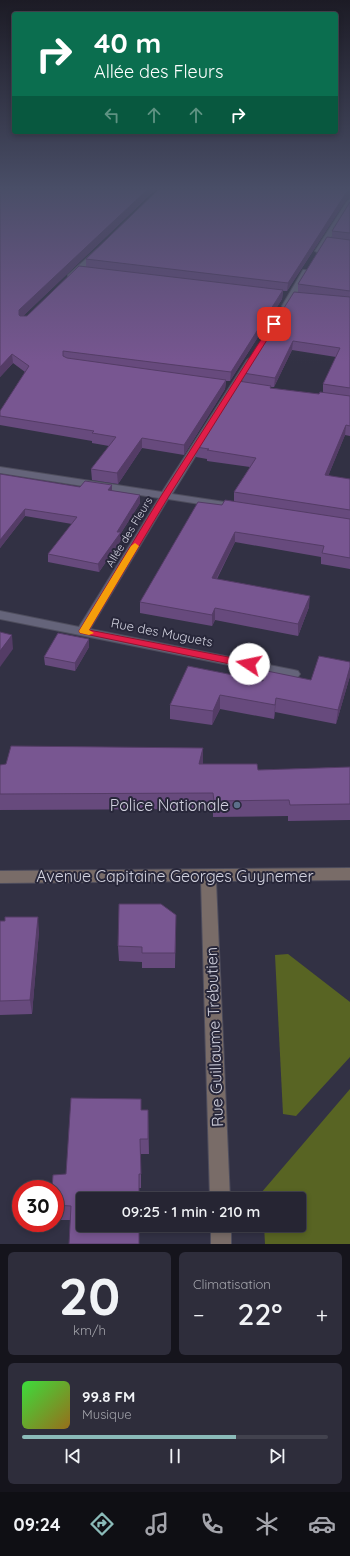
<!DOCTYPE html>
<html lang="fr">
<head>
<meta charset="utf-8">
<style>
  body { margin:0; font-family:Quicksand,sans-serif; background:#2e2d3b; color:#f1f3f6; height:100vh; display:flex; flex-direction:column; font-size:15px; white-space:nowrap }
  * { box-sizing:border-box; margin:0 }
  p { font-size:13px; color:#a4a5ac }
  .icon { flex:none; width:22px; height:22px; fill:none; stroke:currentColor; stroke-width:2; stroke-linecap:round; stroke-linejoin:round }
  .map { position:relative; height:1244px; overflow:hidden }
  .sheet { display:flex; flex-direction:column; gap:8px; padding:8px; background:#15141c; flex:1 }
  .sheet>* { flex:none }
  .banner { position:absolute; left:12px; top:12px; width:326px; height:122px; border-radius:4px; box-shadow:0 2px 6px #0003,0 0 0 1px #42424e; background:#0b6e4f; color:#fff; overflow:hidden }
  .speed { position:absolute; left:12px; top:1180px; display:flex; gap:8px; font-size:20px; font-weight:700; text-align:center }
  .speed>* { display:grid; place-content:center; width:52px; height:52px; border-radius:50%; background:#262533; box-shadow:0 2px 6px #0003,0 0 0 1px #42424e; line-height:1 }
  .speed .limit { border:6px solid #d22; background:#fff; color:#111 }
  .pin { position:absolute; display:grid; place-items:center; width:34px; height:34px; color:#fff; margin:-17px; border-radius:8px; box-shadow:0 2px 6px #0006 }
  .me { position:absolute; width:44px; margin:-22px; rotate:281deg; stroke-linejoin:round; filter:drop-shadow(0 0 3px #0008) }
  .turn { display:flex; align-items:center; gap:14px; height:84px; padding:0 16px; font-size:18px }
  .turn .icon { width:52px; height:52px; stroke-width:2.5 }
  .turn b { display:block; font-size:28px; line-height:34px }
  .lanes { display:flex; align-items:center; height:38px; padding:0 16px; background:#0003; justify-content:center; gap:20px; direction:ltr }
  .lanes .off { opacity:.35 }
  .big { font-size:30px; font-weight:600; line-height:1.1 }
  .sheet .card { flex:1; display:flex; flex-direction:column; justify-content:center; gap:6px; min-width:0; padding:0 14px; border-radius:6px; background:#2e2d3b }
  .sheet .dial { align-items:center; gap:0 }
  .dial b { font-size:52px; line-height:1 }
  .song { display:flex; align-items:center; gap:12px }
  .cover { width:48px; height:48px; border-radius:6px; background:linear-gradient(135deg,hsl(120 70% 55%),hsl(40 70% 35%)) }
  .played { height:4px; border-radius:2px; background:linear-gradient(90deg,#8bbbb9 70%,#42424e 70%) }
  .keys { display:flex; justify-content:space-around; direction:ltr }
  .heat { display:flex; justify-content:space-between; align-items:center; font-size:22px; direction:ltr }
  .sheet .tiles { flex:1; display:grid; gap:8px; grid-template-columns:1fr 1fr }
  .card:last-child { grid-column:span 2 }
  .trip { position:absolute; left:76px; top:1192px; width:230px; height:40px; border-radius:4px; background:#262533; box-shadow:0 2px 6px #0003,0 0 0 1px #42424e; font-weight:600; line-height:40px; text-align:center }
  .menu { display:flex; height:64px; justify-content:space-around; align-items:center; background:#0f0f14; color:#a4a5ac }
  .menu .icon { width:28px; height:28px }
  .menu .selected { color:#8bbbb9 }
  .menu b { font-size:18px; color:#f1f3f6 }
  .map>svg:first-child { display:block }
  .green { fill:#586423 }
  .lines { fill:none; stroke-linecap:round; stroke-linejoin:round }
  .street-casing { stroke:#4e4d5d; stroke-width:2 }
  .secondary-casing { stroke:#4e4d5d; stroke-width:2 }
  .street { fill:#65647a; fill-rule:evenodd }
  .secondary { fill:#796c68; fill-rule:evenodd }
  .wall { fill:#674a7d; fill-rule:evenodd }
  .shaded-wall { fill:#543c66 }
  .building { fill:#785691; stroke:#543c66 }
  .route { fill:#e11d48; stroke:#92132f }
  .slow { fill:#f59e0b }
  .service-dot { fill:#5c6f8a; stroke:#28273a; stroke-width:1.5 }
  .labels { text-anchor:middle; stroke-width:4; stroke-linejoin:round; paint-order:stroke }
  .far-street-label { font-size:11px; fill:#d2d2df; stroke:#28273a }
  .street-label { font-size:13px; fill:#d2d2df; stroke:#28273a }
  .near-poi-label { font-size:16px; fill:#d2d2df; stroke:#28273a; text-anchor:end }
  .near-street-label { font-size:16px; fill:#d2d2df; stroke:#28273a }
</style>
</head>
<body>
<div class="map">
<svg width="350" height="1244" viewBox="0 0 350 1244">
  <rect width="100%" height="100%" fill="#323144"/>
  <!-- green -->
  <g class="green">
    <polygon points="288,954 350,1002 350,1057 296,1116 283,1114 275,955"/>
    <polygon points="350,1089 350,1244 265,1244 264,1225 299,1225 299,1199 262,1199 261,1193"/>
  </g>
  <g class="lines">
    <!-- street casing -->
    <g class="street-casing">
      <g id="street">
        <polygon points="350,199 350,206 323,251 319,253 315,251 347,201"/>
        <polygon points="98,249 102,251 100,252 74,279 68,279 68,275 96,250"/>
        <polygon points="303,270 306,270 310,272 289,308 283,308 282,306"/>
        <polygon points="251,357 255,360 172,494 238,504 243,507 238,510 168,499 90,629 294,670 298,671 300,674 298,677 294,678 0,619 0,611 79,627 159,498 0,473 0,467 162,492 247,360"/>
      </g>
    </g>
    <!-- secondary casing -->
    <g class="secondary-casing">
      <g id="secondary">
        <polygon points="350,868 350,880 216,881 230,1199 210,1199 201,881 0,883 0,871"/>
        <rect x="211" y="1225" width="20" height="19"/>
      </g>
    </g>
    <!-- street -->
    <use href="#street" class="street"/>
    <!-- secondary -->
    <use href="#secondary" class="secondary"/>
  </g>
  <!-- wall -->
  <g class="wall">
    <polygon points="0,189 156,189 23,316 27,316 86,267 86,259 350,189 350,198 346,200 287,291 283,291 282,299 230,381 226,381 225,389 184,455 142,448 118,484 92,480 91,469 109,446 92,443 92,441 0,425 0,411 25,372 13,363 0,377"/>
    <path d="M350 202V436L345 435 328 476 350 479V569L321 564V557L235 542 217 579 309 607 298 636 215 620 212 626 140 613V602L222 505 234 501V492L250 467 207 461V459L196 457V447L243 382V373L298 292V284L332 238V231ZM292 350 336 357 323 384V393L319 394 271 388V387H274Z"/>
    <polygon points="0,474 80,487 112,485 112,491 140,503 121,533 121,540 99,572 48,562 48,554 72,524 25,516 0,548"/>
    <polygon points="89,639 89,647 75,671 45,665 44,657"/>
    <polygon points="350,676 336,724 275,712 274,719 220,709 212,725 170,719 170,705 263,681 311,680"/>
    <polygon points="203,763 203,764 258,770 350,767 350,820 288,821 288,816 213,817 213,809 0,810 0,765"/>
    <polygon points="176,915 175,968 142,968 142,962 119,961 118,946"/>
    <polygon points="0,921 39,931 32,1014 0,1015"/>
    <polygon points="142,1110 148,1110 149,1154 141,1154 141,1188 139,1188 139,1199 83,1199 70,1220 55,1220 55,1189 66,1174"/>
  </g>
  <!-- shaded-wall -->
  <g class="shaded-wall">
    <polygon points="148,189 156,189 20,319 19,315 19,310"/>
    <polygon points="350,191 350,198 346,200 287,291 288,283 346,193"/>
    <polygon points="283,290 282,299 230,381 231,372"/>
    <polygon points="293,341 292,350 274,387 275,378"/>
    <polygon points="12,354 13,363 0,377 0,367"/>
    <polygon points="226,380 225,389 184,455 184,445"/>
    <polygon points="346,425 345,435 324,486 325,475"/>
    <polygon points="142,438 142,448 118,484 117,473"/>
    <polygon points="112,485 112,492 108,490"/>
    <polygon points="140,495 140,503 121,533 121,540 99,572 98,564 117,532"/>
    <polygon points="25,509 25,516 0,548 0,540"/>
    <polygon points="235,532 235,542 211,589 212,578"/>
    <polygon points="310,596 309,607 298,636 298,624"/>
    <polygon points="215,608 215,620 212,626 212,615"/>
    <polygon points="12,635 13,649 0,667 0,651"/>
    <polygon points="89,639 89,647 75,671 75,663"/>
    <polygon points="350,667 350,676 336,724 338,710"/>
    <polygon points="220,695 220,709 212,725 213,711"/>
    <polygon points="276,698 275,712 274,719 275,705"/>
    <polygon points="203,748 203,763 198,780 199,764"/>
    <polygon points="38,917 39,931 32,1014 30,1000"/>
  </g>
  <!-- building -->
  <g class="building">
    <polygon points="0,189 148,189 19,310 19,315 20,316 27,316 79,266 283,290 231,372 63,351 63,356 67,358 226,380 184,445 142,438 117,473 91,469 116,437 92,433 94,431 0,416 0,411 29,366 12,354 0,367"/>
    <polygon points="159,189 350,189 350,191 346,193 288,283 86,259"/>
    <polygon points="350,202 350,233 332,231"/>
    <polygon points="327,237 350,240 350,291 298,284"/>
    <polygon points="294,292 350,297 350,388 323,384 340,348 293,341 275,378 243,373"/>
    <polygon points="238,381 271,386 270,388 319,394 320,392 350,396 350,426 346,425 325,475 350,479 350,510 234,492 256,458 207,450 209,449 196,447"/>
    <polygon points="0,474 80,487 85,481 112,485 108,490 140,495 117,532 121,532 98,564 48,554 77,517 25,509 0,540"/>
    <polygon points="225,500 350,519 350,558 322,553 324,546 235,532 212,578 310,596 298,624 215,608 212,615 140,602 198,502 222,505"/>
    <polygon points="0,632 12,635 0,651"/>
    <polygon points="58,633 89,639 75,663 44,657"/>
    <polygon points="319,656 350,662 350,667 338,710 276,698 275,705 220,695 213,711 170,705 188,666 263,681 267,671 311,680"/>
    <polygon points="11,746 203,748 199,764 257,764 258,770 350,767 350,804 290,805 289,800 214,801 213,793 0,794 0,765 6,764"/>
    <polygon points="119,904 161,904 176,915 175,953 142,953 142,947 118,946"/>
    <polygon points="5,917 38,917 30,1000 0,1001 0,921 5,921"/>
    <polygon points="71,1098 141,1099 141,1110 148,1110 148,1139 140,1139 141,1174 139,1174 139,1199 83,1199 83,1225 139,1225 139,1244 69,1244 71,1206 55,1205 55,1189 52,1189 53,1175 66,1174"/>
  </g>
  <!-- sky -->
  <linearGradient id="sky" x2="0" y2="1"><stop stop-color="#1c1b25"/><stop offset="0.52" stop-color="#494e67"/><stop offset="1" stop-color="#494e67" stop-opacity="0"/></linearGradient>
  <rect width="350" height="363" fill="url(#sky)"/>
  <!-- route -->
  <polygon class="route" points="274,322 277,324 169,496 89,630 249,661 254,664 249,668 80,633 79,631 161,496 271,324"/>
  <!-- slow -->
  <polygon class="slow" points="135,543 139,546 89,630 94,633 89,635 80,633 79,631 131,546"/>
  <!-- markers -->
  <circle class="service-dot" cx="237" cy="805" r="4"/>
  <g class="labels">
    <!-- far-street labels -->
    <g class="far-street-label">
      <text transform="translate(129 532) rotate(-59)" y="4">Allée des Fleurs</text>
    </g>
    <!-- street labels -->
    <g class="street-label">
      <text transform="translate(162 632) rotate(11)" y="5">Rue des Muguets</text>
    </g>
    <!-- near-poi labels -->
    <g class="near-poi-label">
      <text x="229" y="811">Police Nationale</text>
    </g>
    <!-- near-street labels -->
    <g class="near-street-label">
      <text x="175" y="882">Avenue Capitaine Georges Guynemer</text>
      <text transform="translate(214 1037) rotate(-92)" y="6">Rue Guillaume Trébutien</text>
    </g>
  </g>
</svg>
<div class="speed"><div class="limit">30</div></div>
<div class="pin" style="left:274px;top:324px;background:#d93025"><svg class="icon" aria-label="arrive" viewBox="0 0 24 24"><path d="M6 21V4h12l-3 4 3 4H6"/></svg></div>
<svg class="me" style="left:249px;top:664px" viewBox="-20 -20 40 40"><circle r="19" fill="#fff"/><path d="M0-13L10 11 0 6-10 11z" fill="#e11d48"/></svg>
<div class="trip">09:25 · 1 min · 210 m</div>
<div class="banner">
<div class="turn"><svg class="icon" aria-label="right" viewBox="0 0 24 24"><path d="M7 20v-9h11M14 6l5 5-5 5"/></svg><div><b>40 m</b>Allée des Fleurs</div></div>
<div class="lanes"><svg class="icon off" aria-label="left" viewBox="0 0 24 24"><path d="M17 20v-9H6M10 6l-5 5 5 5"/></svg><svg class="icon off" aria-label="ahead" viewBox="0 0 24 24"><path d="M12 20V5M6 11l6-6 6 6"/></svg><svg class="icon off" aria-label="ahead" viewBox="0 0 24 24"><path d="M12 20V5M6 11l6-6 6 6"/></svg><svg class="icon" aria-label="right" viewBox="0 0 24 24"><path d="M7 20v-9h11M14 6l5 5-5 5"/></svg></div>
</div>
</div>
<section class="sheet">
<div class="tiles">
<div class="card dial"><b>20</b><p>km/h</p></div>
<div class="card"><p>Climatisation</p>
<div class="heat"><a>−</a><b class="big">22°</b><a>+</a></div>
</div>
<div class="card">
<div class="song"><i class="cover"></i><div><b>99.8 FM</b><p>Musique</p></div></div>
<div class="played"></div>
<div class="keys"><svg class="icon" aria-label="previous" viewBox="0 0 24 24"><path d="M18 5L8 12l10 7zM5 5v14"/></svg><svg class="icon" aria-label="pause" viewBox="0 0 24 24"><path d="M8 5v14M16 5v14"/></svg><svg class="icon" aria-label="next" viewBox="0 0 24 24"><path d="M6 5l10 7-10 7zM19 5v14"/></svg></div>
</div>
</div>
</section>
<nav class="menu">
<b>09:24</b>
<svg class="icon selected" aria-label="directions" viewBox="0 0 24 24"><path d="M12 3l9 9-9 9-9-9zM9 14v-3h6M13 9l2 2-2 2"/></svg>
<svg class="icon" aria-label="music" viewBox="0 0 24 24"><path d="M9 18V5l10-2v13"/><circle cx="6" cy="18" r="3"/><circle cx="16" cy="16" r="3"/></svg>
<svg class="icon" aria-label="phone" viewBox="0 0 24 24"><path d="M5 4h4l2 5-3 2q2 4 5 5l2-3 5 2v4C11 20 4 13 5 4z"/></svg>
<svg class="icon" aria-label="climate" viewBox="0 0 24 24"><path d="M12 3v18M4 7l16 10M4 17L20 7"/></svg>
<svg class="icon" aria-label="car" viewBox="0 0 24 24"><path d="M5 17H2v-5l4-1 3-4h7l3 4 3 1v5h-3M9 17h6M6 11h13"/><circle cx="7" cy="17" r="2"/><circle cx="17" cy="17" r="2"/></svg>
</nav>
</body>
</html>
